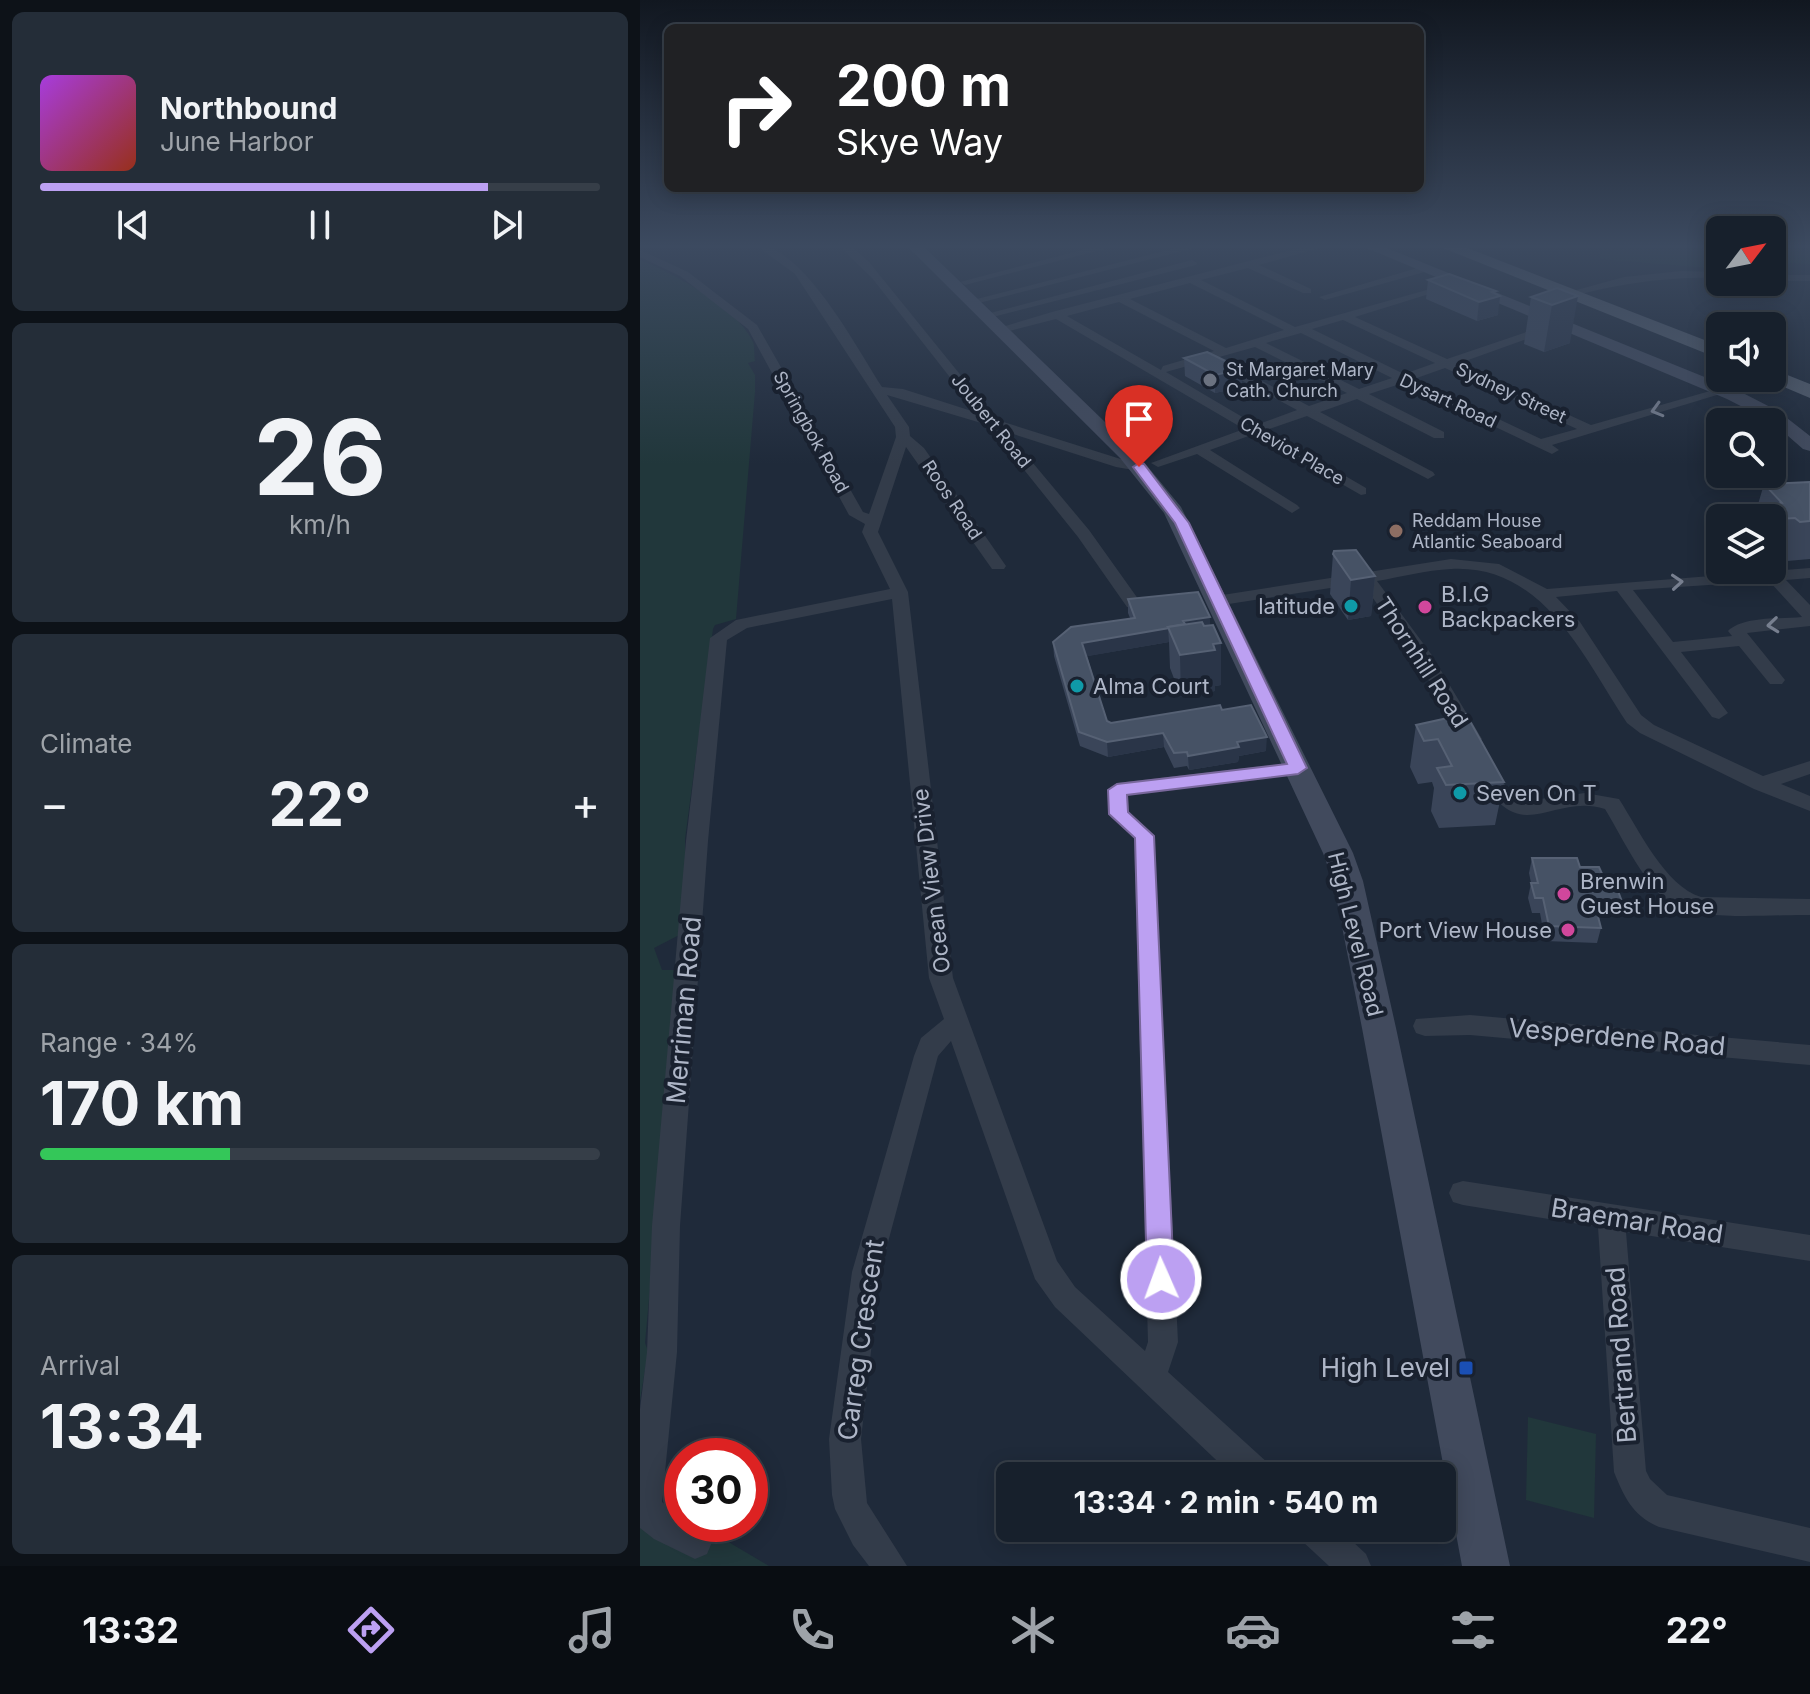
<!DOCTYPE html>
<html lang="en">
<head>
<meta charset="utf-8">
<style>
  body { margin:0; font-family:Inter,sans-serif; background:#242d38; color:#f1f3f6; height:100vh; display:flex; flex-direction:column; font-size:30px; white-space:nowrap }
  * { box-sizing:border-box; margin:0 }
  p { font-size:26px; color:#9ea3a9 }
  .icon { flex:none; width:44px; height:44px; fill:none; stroke:currentColor; stroke-width:2; stroke-linecap:round; stroke-linejoin:round }
  .map { position:relative; flex:1; overflow:hidden }
  .side { display:flex; flex-direction:column; gap:12px; padding:12px; background:#0d1218; width:640px }
  .side>* { flex:none }
  .top-card { position:absolute; left:24px; top:24px; width:760px; height:168px; border-radius:12px; box-shadow:0 4px 20px #0003,0 0 0 2px #363e48; background:#202124; color:#fff; overflow:hidden }
  .needle { width:52px; rotate:58deg }
  .controls { position:absolute; left:1066px; top:216px; display:grid; gap:16px }
  .controls a { display:grid; place-items:center; width:80px; height:80px; border-radius:12px; background:#17202c; box-shadow:0 4px 20px #0003,0 0 0 2px #363e48; font-size:40px }
  .speed { position:absolute; left:24px; top:1438px; display:flex; gap:16px; font-size:40px; font-weight:700; text-align:center }
  .speed>* { display:grid; place-content:center; width:104px; height:104px; border-radius:50%; background:#17202c; box-shadow:0 4px 20px #0003,0 0 0 2px #363e48; line-height:1 }
  .speed .limit { border:12px solid #d22; background:#fff; color:#111 }
  .pin { position:absolute; display:grid; place-items:center; width:68px; height:68px; color:#fff; margin:-82px -34px; border-radius:50% 50% 50% 0; rotate:-45deg; box-shadow:0 0 8px #0007 }
  .pin .icon { rotate:45deg }
  .me { position:absolute; width:88px; margin:-44px; rotate:358deg; stroke-linejoin:round; filter:drop-shadow(0 0 6px #0008) }
  .turn { display:flex; align-items:center; gap:28px; height:168px; padding:0 40px; font-size:36px }
  .turn .icon { width:104px; height:104px; stroke-width:2.5 }
  .turn b { display:block; font-size:56px; line-height:68px }
  .big { font-size:60px; font-weight:700; line-height:1.1 }
  .side .widget { flex:1; display:flex; flex-direction:column; justify-content:center; gap:12px; min-width:0; padding:0 28px; border-radius:12px; background:#242d38 }
  .side .dial { align-items:center; gap:0 }
  .dial b { font-size:104px; line-height:1 }
  .song { display:flex; align-items:center; gap:24px }
  .cover { width:96px; height:96px; border-radius:12px; background:linear-gradient(135deg,hsl(280 70% 55%),hsl(10 70% 35%)) }
  .played { height:8px; border-radius:4px; background:linear-gradient(90deg,#bca0f2 80%,#363e48 80%) }
  .keys { display:flex; justify-content:space-around; direction:ltr }
  .heat { display:flex; justify-content:space-between; align-items:center; font-size:44px; direction:ltr }
  .charge { height:12px; border-radius:6px; background:linear-gradient(90deg,#34c759 34%,#363e48 0) }
  .trip { position:absolute; left:356px; top:1462px; width:460px; height:80px; border-radius:12px; background:#17202c; box-shadow:0 4px 20px #0003,0 0 0 2px #363e48; font-weight:700; line-height:80px; text-align:center }
  .dock { display:flex; height:128px; justify-content:space-around; align-items:center; background:#090d12; color:#9ea3a9 }
  .dock .icon { width:56px; height:56px }
  .dock .selected { color:#bca0f2 }
  .dock b { font-size:36px; color:#f1f3f6 }
  main { display:flex; flex:1; min-height:0 }
  .map>svg:first-child { display:block }
  .green { fill:#21373b }
  .lines { fill:none; stroke-linecap:round; stroke-linejoin:round }
  .street { fill:#333c4a; fill-rule:evenodd }
  .secondary { fill:#414a5d; fill-rule:evenodd }
  .primary { fill:#515b6a; fill-rule:evenodd }
  .wall { fill:#3a4559 }
  .shaded-wall { fill:#2a3548 }
  .building { fill:#465265; stroke:#566174; stroke-width:2 }
  .oneway { stroke:#777f8f }
  .route { fill:#bca0f2; stroke:#7a689d; stroke-width:2 }
  .worship-dot { fill:#6b7280; stroke:#19212f; stroke-width:3 }
  .education-dot { fill:#8d6e63; stroke:#19212f; stroke-width:3 }
  .culture-dot { fill:#0f9aa8; stroke:#19212f; stroke-width:3 }
  .hotel-dot { fill:#d1479c; stroke:#19212f; stroke-width:3 }
  .transit-dot { fill:#1a4fb4; stroke:#19212f; stroke-width:3 }
  .labels { text-anchor:middle; stroke-width:8; stroke-linejoin:round; paint-order:stroke }
  .far-poi-label { font-size:18px; fill:#aeb6c7; stroke:#19212f; text-anchor:start }
  .far-street-label { font-size:18px; fill:#aeb6c7; stroke:#19212f }
  .poi-label { font-size:22px; fill:#aeb6c7; stroke:#19212f; text-anchor:start }
  .street-label { font-size:22px; fill:#aeb6c7; stroke:#19212f }
  .near-street-label { font-size:26px; fill:#aeb6c7; stroke:#19212f }
  .near-poi-label { font-size:26px; fill:#aeb6c7; stroke:#19212f; text-anchor:end }
</style>
</head>
<body>
<main>
<section class="side">
<div class="widget">
<div class="song"><i class="cover"></i><div><b>Northbound</b><p>June Harbor</p></div></div>
<div class="played"></div>
<div class="keys"><svg class="icon" aria-label="previous" viewBox="0 0 24 24"><path d="M18 5L8 12l10 7zM5 5v14"/></svg><svg class="icon" aria-label="pause" viewBox="0 0 24 24"><path d="M8 5v14M16 5v14"/></svg><svg class="icon" aria-label="next" viewBox="0 0 24 24"><path d="M6 5l10 7-10 7zM19 5v14"/></svg></div>
</div>
<div class="widget dial"><b>26</b><p>km/h</p></div>
<div class="widget"><p>Climate</p>
<div class="heat"><a>−</a><b class="big">22°</b><a>+</a></div>
</div>
<div class="widget"><p>Range · 34%</p><b class="big">170 km</b><div class="charge"></div></div>
<div class="widget"><p>Arrival</p><b class="big">13:34</b></div>
</section>
<div class="map">
<svg width="1170" height="1566" viewBox="0 0 1170 1566">
  <rect width="100%" height="100%" fill="#1f2a3a"/>
  <!-- green -->
  <g class="green">
    <polygon points="961,244 1080,244 1080,269 960,259"/>
    <polygon points="1132,244 1170,244 1170,264 1136,262"/>
    <path d="M0 260C32 272 99 309 113 342 115 348 114 355 115 361L108 363 115 375V392L96 619 75 625 73 629 45 839V932L14 948 22 970H39L5 1343 8 1351 0 1401Z"/>
    <polygon points="888,1417 956,1434 954,1518 886,1500"/>
    <polygon points="0,1506 36,1511 42,1515 42,1524 58,1524 129,1566 0,1566"/>
  </g>
  <g class="lines">
    <!-- street -->
    <g class="street">
      <path d="M114 244C163 244 217 349 242 387L263 389 338 413 232 278 197 244H209L229 262 357 420 506 467 499 471 476 467 367 432 449 530 501 603 493 608 487 607 438 537 348 425 247 395 269 427 270 436 284 448 366 566 364 569H352L266 447 238 532 268 592 313 978 417 1261 435 1287 505 1351 508 1342 494 838 469 814 467 790 477 783 658 762 668 768 658 774 488 795 489 812 514 836 538 1342 528 1372 629 1464 633 1476H593L415 1307 395 1279 311 1041 298 1056 240 1272 221 1439 227 1503 267 1566H229L213 1545 195 1509 192 1495 189 1439 212 1272 274 1056 281 1038 304 1019 289 978 252 599 107 628 87 640 68 841 40 1226 37 1352 22 1502 42 1517V1524C59 1524 65 1526 72 1542L67 1554 55 1559 14 1539 0 1528V1409L7 1352 12 1226 46 841 70 638 96 620 250 589 222 532 225 524 209 515 108 329 40 276 0 257V250L48 272 117 325 223 512 229 514 256 437 255 427 155 274Z"/>
      <polygon points="465,244 484,244 325,285 320,282"/>
      <polygon points="551,244 570,244 331,305 325,302"/>
      <path d="M675 244H693L619 265 671 289V293H663L608 268 561 280 655 327 815 282V286L715 317 807 359 907 325H915V329L817 364 951 425 1084 387 1090 391 912 445 919 450 912 454 763 383 729 394 804 432V438H794L717 399 680 412 793 472 795 475 788 479 667 416 626 430 726 488V494L721 495 614 434 570 450 657 505 660 508 652 513 557 454 518 467 511 463 604 429 416 319 358 334 352 330 412 312ZM550 283 644 330 586 348 490 299ZM479 302 574 351 523 366 521 370 427 316ZM703 320 795 363 764 374 672 329ZM661 333 752 378 719 389 626 343ZM615 347 707 393 669 406 583 360H575V366L657 410 616 425 526 372ZM805 368 937 429 901 439 774 379Z"/>
      <polygon points="552,260 557,263 556,265 345,319 339,316"/>
      <polygon points="784,266 788,267 788,271 685,300 679,297"/>
      <path d="M1041 271 1080 272V278C1027 276 979 284 928 297L922 294 984 277Z"/>
      <rect x="1132" y="275" width="38" height="6"/>
      <path d="M811 559 859 564 907 589 1170 568V578L1146 580 1170 605V626L1107 633 1145 680 1142 684H1130L1099 646 1041 652 1088 713 1079 719 1072 717 977 591 916 597 940 622 1001 715 1014 725 1123 776 1170 761V774L1141 784 1170 796V811L1114 789 1000 733 987 723C943 657 904 564 811 569 786 570 761 577 737 581L791 654 842 739 832 745 825 743 774 655 722 583 576 606 568 601 576 596ZM1129 581 1162 617C1141 619 1103 616 1088 631L1092 636 1033 642 993 590Z"/>
      <path d="M848 765 855 766 867 789 885 801 945 793 979 799C999 830 1025 886 1061 897L1170 899V915C1133 914 1066 922 1034 905 1007 891 981 835 965 809 910 792 879 853 838 771Z"/>
      <polygon points="830,1015 1170,1045 1170,1065 830,1035 785,1036 776,1033 773,1026 776,1019"/>
      <path d="M823 1181 1170 1235V1261L986 1232 1006 1471 1010 1479 1027 1495 1170 1528V1562L1019 1527C993 1516 984 1497 974 1472L958 1227 823 1205 813 1202 809 1193 813 1184Z"/>
      <polygon points="656,1528 698,1528 726,1554 731,1566 689,1566 661,1540"/>
    </g>
    <!-- secondary -->
    <g class="secondary">
      <polygon points="265,244 281,244 494,450 541,507 713,853 723,881 756,1028 870,1566 822,1566 722,1028 693,881 683,853 524,513 480,458"/>
      <polygon points="717,244 737,244 1099,391 1138,411 1170,436 1170,451 1163,449 1132,422 1087,399"/>
    </g>
    <!-- primary -->
    <g class="primary">
      <polygon points="793,244 817,244 1080,346 1080,359"/>
      <polygon points="1132,369 1170,384 1170,398 1125,379 1132,378"/>
    </g>
  </g>
  <!-- wall -->
  <g class="wall">
    <polygon points="788,280 856,291 858,315 837,321 786,299"/>
    <polygon points="917,288 930,343 904,352 884,344 891,297"/>
    <polygon points="544,358 602,387 575,393 545,376"/>
    <polygon points="1170,482 1170,559 1147,561 1142,557 1132,557 1132,518 1114,518 1124,484"/>
    <polygon points="693,554 735,576 731,616 708,620 690,594"/>
    <polygon points="488,599 570,625 581,643 581,685 575,686 575,691 541,697 530,668 529,642 447,656 467,721 471,723 582,710 626,751 599,756 598,762 549,770 547,766 534,768 524,747 468,757 440,746 414,656 413,642 490,618 488,613"/>
    <polygon points="776,725 864,782 855,825 799,828 791,811 794,788 792,782 778,784 770,767"/>
    <polygon points="892,858 940,867 963,876 981,899 977,914 958,915 961,928 957,943 905,941 900,913 892,913 888,898 891,883 889,873"/>
  </g>
  <!-- shaded-wall -->
  <g class="shaded-wall">
    <polygon points="856,291 855,297 860,296 858,315 837,321 839,302 852,292"/>
    <polygon points="938,296 930,343 904,352 912,305"/>
    <polygon points="602,369 602,387 575,393 575,375"/>
    <polygon points="735,576 731,616 708,620 711,580"/>
    <polygon points="570,617 570,631 534,641 543,621"/>
    <polygon points="528,628 529,642 443,657 442,643"/>
    <polygon points="581,643 581,685 575,686 575,691 541,697 540,655 573,644"/>
    <polygon points="523,733 524,747 468,757 467,742"/>
    <polygon points="627,737 626,751 599,756 598,762 549,770 548,756 597,742"/>
  </g>
  <!-- building -->
  <g class="building">
    <polygon points="809,274 856,291 852,292 860,296 839,302 788,280"/>
    <polygon points="917,288 938,296 912,305 891,297"/>
    <polygon points="567,352 602,369 575,375 544,358"/>
    <polygon points="1170,482 1170,521 1160,522 1155,518 1138,519 1127,507 1142,503 1124,484"/>
    <polygon points="716,550 735,576 711,580 693,554 694,551"/>
    <polygon points="558,592 570,617 543,621 545,624 528,627 529,628 442,643 467,721 471,723 580,705 582,710 611,705 627,737 597,742 599,747 548,756 547,752 534,753 523,733 467,742 439,732 413,642 431,627 495,618 488,599"/>
    <polygon points="562,622 564,626 573,625 581,643 573,644 575,650 540,655 528,627"/>
    <polygon points="826,714 864,782 806,785 797,768 812,766 798,739 784,741 776,725"/>
    <polygon points="892,858 937,858 940,867 959,867 963,876 975,883 981,899 954,901 961,928 909,926 903,898 895,898 891,883 898,883"/>
  </g>
  <!-- one-way arrows -->
  <defs><path id="oneway-chevron" d="M-2-3.5L2.5 0L-2 3.5" fill="none" stroke-width="1.6" stroke-linecap="round" stroke-linejoin="round" transform="scale(2)"/></defs>
  <g class="oneway">
    <use href="#oneway-chevron" transform="translate(1017 410) rotate(164)"/>
    <use href="#oneway-chevron" transform="translate(1037 582) rotate(-4)"/>
    <use href="#oneway-chevron" transform="translate(1133 625) rotate(174)"/>
  </g>
  <!-- sky -->
  <linearGradient id="sky" x2="0" y2="1"><stop stop-color="#111720"/><stop offset="0.53" stop-color="#3c4a60"/><stop offset="1" stop-color="#3c4a60" stop-opacity="0"/></linearGradient>
  <rect width="1170" height="464" fill="url(#sky)"/>
  <!-- route -->
  <polygon class="route" points="499,463 504,464 549,523 667,768 658,774 487,795 488,812 514,836 534,1279 530,1288 521,1291 511,1288 507,1279 495,838 469,814 468,790 477,784 647,764 535,523 493,467"/>
  <!-- markers -->
  <circle class="worship-dot" cx="570" cy="380" r="8"/>
  <circle class="education-dot" cx="756" cy="531" r="8"/>
  <g class="culture-dot">
    <circle cx="711" cy="606" r="8"/>
    <circle cx="437" cy="686" r="8"/>
    <circle cx="820" cy="793" r="8"/>
  </g>
  <g class="hotel-dot">
    <circle cx="785" cy="607" r="8"/>
    <circle cx="924" cy="894" r="8"/>
    <circle cx="928" cy="930" r="8"/>
  </g>
  <rect class="transit-dot" x="818" y="1360" width="16" height="16" rx="4"/>
  <g class="labels">
    <!-- far-poi labels -->
    <g class="far-poi-label">
      <text x="586" y="376">St Margaret Mary<tspan x="586" dy="21">Cath. Church</tspan></text>
      <text x="772" y="527">Reddam House<tspan x="772" dy="21">Atlantic Seaboard</tspan></text>
    </g>
    <!-- far-street labels -->
    <g class="far-street-label">
      <text transform="translate(871 393) rotate(25)" y="6">Sydney Street</text>
      <text transform="translate(808 401) rotate(25)" y="6">Dysart Road</text>
      <text transform="translate(351 421) rotate(51)" y="6">Joubert Road</text>
      <text transform="translate(171 432) rotate(61)" y="6">Springbok Road</text>
      <text transform="translate(652 451) rotate(30)" y="6">Cheviot Place</text>
      <text transform="translate(312 500) rotate(56)" y="6">Roos Road</text>
    </g>
    <!-- poi labels -->
    <g class="poi-label">
      <text x="801" y="602">B.I.G<tspan x="801" dy="25">Backpackers</tspan></text>
      <text x="695" y="614" text-anchor="end">latitude</text>
      <text x="453" y="694">Alma Court</text>
      <text x="836" y="801">Seven On T</text>
      <text x="940" y="889">Brenwin<tspan x="940" dy="25">Guest House</tspan></text>
      <text x="912" y="938" text-anchor="end">Port View House</text>
    </g>
    <!-- street labels -->
    <g class="street-label">
      <text transform="translate(782 662) rotate(57)" y="8">Thornhill Road</text>
      <text transform="translate(291 881) rotate(-97)" y="8">Ocean View Drive</text>
      <text transform="translate(716 934) rotate(76)" y="8">High Level Road</text>
    </g>
    <!-- near-street labels -->
    <g class="near-street-label">
      <text transform="translate(44 1010) rotate(-85)" y="9">Merriman Road</text>
      <text transform="translate(977 1037) rotate(5)" y="9">Vesperdene Road</text>
      <text transform="translate(997 1221) rotate(9)" y="9">Braemar Road</text>
      <text transform="translate(221 1340) rotate(-82)" y="9">Carreg Crescent</text>
      <text transform="translate(981 1355) rotate(-94)" y="9">Bertrand Road</text>
    </g>
    <!-- near-poi labels -->
    <g class="near-poi-label">
      <text x="810" y="1377">High Level</text>
    </g>
  </g>
</svg>
<div class="controls">
<a><svg class="needle" viewBox="-14 -14 28 28"><path d="M0-13l5 13h-10z" fill="#e53935"/><path d="M0 13l5-13h-10z" fill="#9ea3a9"/></svg></a>
<a><svg class="icon" aria-label="sound" viewBox="0 0 24 24"><path d="M4 9h4l5-4v14l-5-4H4zM17 9q2 3 0 6"/></svg></a>
<a><svg class="icon" aria-label="search" viewBox="0 0 24 24"><circle cx="10" cy="10" r="6"/><path d="M15 15l6 6"/></svg></a>
<a><svg class="icon" aria-label="layers" viewBox="0 0 24 24"><path d="M12 4l9 5-9 5-9-5zM3 14l9 5 9-5"/></svg></a>
</div>
<div class="speed"><div class="limit">30</div></div>
<div class="pin" style="left:499px;top:467px;background:#d93025"><svg class="icon" aria-label="arrive" viewBox="0 0 24 24"><path d="M6 21V4h12l-3 4 3 4H6"/></svg></div>
<svg class="me" style="left:521px;top:1279px" viewBox="-20 -20 40 40"><circle r="17" fill="#bca0f2" stroke="#fff" stroke-width="3"/><path d="M0-11L8 9 0 5-8 9z" fill="#fff"/></svg>
<div class="trip">13:34 · 2 min · 540 m</div>
<div class="top-card">
<div class="turn"><svg class="icon" aria-label="right" viewBox="0 0 24 24"><path d="M7 20v-9h11M14 6l5 5-5 5"/></svg><div><b>200 m</b>Skye Way</div></div>
</div>
</div>
</main>
<nav class="dock">
<b>13:32</b>
<svg class="icon selected" aria-label="directions" viewBox="0 0 24 24"><path d="M12 3l9 9-9 9-9-9zM9 14v-3h6M13 9l2 2-2 2"/></svg>
<svg class="icon" aria-label="music" viewBox="0 0 24 24"><path d="M9 18V5l10-2v13"/><circle cx="6" cy="18" r="3"/><circle cx="16" cy="16" r="3"/></svg>
<svg class="icon" aria-label="phone" viewBox="0 0 24 24"><path d="M5 4h4l2 5-3 2q2 4 5 5l2-3 5 2v4C11 20 4 13 5 4z"/></svg>
<svg class="icon" aria-label="climate" viewBox="0 0 24 24"><path d="M12 3v18M4 7l16 10M4 17L20 7"/></svg>
<svg class="icon" aria-label="car" viewBox="0 0 24 24"><path d="M5 17H2v-5l4-1 3-4h7l3 4 3 1v5h-3M9 17h6M6 11h13"/><circle cx="7" cy="17" r="2"/><circle cx="17" cy="17" r="2"/></svg>
<svg class="icon" aria-label="filters" viewBox="0 0 24 24"><path d="M4 7h16M4 17h16"/><circle cx="9" cy="7" r="2"/><circle cx="15" cy="17" r="2"/></svg>
<b>22°</b>
</nav>
</body>
</html>
